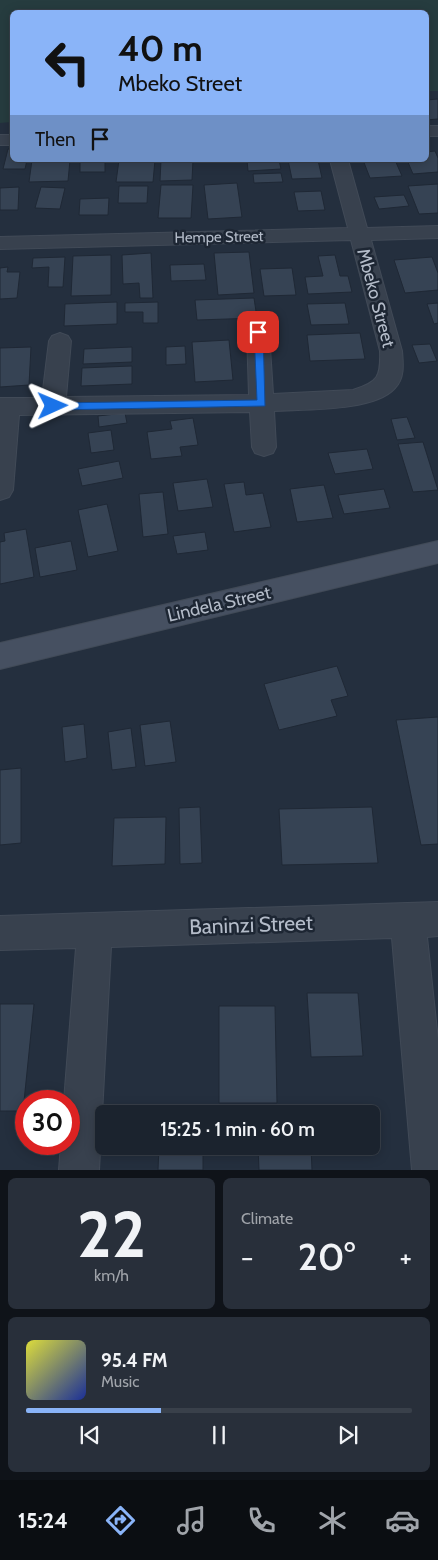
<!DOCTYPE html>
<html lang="en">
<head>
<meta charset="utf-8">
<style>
  body { margin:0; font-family:Cabin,sans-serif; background:#282f3a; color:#f1f3f6; height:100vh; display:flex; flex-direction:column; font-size:19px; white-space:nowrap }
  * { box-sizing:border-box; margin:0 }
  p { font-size:16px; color:#a0a4aa }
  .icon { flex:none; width:28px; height:28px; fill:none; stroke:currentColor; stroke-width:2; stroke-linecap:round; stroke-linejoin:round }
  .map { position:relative; height:1170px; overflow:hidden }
  .details { display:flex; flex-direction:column; gap:8px; padding:8px; background:#0f1319; flex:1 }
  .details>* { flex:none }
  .top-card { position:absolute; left:10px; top:10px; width:419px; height:152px; border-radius:8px; box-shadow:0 2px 12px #0003,0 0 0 1px #39404a; background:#8ab4f8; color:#111; overflow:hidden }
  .speed { position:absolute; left:15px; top:1090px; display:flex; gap:10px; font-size:25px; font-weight:700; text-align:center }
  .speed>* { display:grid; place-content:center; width:65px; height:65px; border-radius:50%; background:#1b232e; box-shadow:0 2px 12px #0003,0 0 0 1px #39404a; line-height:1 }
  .speed .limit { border:8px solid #d22; background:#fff; color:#111 }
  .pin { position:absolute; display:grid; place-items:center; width:42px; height:42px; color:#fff; margin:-21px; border-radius:10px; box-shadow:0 2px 8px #0006 }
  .me { position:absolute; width:55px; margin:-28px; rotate:89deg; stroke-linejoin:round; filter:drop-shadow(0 0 4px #0008) }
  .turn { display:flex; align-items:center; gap:18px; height:105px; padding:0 25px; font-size:22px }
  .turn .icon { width:65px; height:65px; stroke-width:2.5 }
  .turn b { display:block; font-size:35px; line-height:42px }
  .then { display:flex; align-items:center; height:48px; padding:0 25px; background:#0003; gap:10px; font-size:19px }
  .big { font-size:38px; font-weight:600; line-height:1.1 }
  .details .tile { flex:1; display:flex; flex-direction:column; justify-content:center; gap:8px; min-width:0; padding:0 18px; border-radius:8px; background:#282f3a }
  .details .dial { align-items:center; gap:0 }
  .dial b { font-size:65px; line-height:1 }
  .song { display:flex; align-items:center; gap:15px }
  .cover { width:60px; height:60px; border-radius:8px; background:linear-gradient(135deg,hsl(60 70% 55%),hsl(230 70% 35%)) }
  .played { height:5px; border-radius:2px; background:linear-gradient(90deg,#8ab4f8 35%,#39404a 35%) }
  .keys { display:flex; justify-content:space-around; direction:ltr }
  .heat { display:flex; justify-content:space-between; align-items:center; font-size:28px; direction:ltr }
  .details .tiles { flex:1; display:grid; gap:8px; grid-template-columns:1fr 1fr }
  .tile:last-child { grid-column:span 2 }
  .trip { position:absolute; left:95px; top:1105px; width:285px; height:50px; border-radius:8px; background:#1b232e; box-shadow:0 2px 12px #0003,0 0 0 1px #39404a; font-weight:600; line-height:50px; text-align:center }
  .tab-bar { display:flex; height:80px; justify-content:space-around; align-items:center; background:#0b0e12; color:#a0a4aa }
  .tab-bar .icon { width:35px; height:35px }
  .tab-bar .current { color:#8ab4f8 }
  .tab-bar b { font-size:22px; color:#f1f3f6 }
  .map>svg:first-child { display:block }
  .green { fill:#263c3f }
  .building { fill:#364354; stroke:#1f2835 }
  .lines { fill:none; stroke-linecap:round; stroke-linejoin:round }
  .street-casing { stroke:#414a57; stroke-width:2 }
  .secondary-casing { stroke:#414a57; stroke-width:2 }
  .street { fill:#38414e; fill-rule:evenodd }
  .secondary { fill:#465061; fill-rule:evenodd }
  .route { fill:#1a73e8; stroke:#114b97 }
  .labels { text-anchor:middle; stroke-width:5; stroke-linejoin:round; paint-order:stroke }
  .far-street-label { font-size:15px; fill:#b4bcc9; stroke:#1d2633 }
  .street-label { font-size:18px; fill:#b4bcc9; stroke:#1d2633 }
  .near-street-label { font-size:21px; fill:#b4bcc9; stroke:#1d2633 }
</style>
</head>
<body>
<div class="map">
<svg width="438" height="1170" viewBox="0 0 438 1170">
  <rect width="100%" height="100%" fill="#242f3e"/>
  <!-- green -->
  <polygon class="green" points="0,0 438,0 438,91 426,91 426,12 12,12 12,122 0,123"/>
  <!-- building -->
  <g class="building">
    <polygon points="438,99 438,119 426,120 426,100"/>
    <polygon points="8,149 12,149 12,160 27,160 25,169 3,169"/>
    <polygon points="435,151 438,158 438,172 413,174 407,160 426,160 426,152"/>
    <polygon points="32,160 70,160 68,181 29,182"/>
    <rect x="80" y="160" width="25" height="12"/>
    <polygon points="119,160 155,160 153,182 116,182"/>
    <polygon points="161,160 193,160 192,180 160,181"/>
    <polygon points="247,160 279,160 281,169 248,171"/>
    <polygon points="288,160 318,160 322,178 292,179"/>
    <polygon points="363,160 395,160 402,176 370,178"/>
    <polygon points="281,173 283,182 254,183 253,174"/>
    <polygon points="237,183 242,217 208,219 204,185"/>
    <polygon points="438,184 438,213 419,214 408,186"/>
    <polygon points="161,185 193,185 191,218 158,218"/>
    <polygon points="119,186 148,186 147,203 118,203"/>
    <polygon points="19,187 18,210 0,210 0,188"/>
    <polygon points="41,187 65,188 60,209 35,208"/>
    <polygon points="321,191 325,210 298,211 294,192"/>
    <polygon points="404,195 409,206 379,209 374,197"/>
    <polygon points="109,198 108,215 79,215 80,199"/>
    <polygon points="249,252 254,293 218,295 214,253"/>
    <polygon points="151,253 153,298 140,298 139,283 123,284 122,255"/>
    <polygon points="111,255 111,295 71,296 73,256"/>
    <polygon points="335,255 340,276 348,276 352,292 308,294 305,277 323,276 318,256"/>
    <polygon points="65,257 63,287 48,287 49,267 32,268 33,258"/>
    <polygon points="432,257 438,273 438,290 405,293 394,260"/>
    <polygon points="204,264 206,280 171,281 170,265"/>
    <polygon points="8,267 7,272 20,272 17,298 0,299 0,268"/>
    <polygon points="292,268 296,295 264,296 260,269"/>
    <polygon points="254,298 257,318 197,320 195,300"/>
    <polygon points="117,302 117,324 64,326 65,304"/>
    <polygon points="158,302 158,323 143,323 143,312 125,312 125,303"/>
    <polygon points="345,303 349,324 311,325 307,304"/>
    <polygon points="438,303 438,323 434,324 427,304"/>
    <polygon points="360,333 365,359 310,361 307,335"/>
    <polygon points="229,340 233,380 195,382 192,342"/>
    <polygon points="430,344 437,361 419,363 412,345"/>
    <polygon points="185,346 186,364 166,365 166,347"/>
    <polygon points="31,347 29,385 0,387 0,348"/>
    <polygon points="132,347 132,362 83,364 84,349"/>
    <polygon points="132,366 132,384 81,386 82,368"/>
    <polygon points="125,413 127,423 99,427 98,416"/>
    <polygon points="407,417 415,438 397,440 391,419"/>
    <polygon points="193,418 198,445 180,447 182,456 151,459 147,432 172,429 170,421"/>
    <polygon points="111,430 114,450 91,453 88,433"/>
    <polygon points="423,442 438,490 413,492 398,444"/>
    <polygon points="367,449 373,469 335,474 328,453"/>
    <polygon points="119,461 123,478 82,486 78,469"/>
    <polygon points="207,479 213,507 178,511 173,483"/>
    <polygon points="244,482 246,495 263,493 271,527 234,532 224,484"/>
    <polygon points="324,485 333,518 297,522 290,489"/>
    <polygon points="384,489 390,508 344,514 338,495"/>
    <polygon points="163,492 168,534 143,537 139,494"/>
    <polygon points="107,504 118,551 88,557 78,510"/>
    <polygon points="26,529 34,577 0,584 0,542 5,541 4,533"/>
    <polygon points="205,532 208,550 177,554 173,536"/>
    <polygon points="71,541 77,570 40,577 35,548"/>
    <polygon points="337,666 348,696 331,700 337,716 279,730 264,684"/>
    <polygon points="438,717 438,844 421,845 396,720"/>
    <polygon points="170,721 176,762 145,766 140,725"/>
    <polygon points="84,724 87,758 65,762 62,727"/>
    <polygon points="131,728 136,767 112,770 108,732"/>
    <polygon points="21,768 21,843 0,845 0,770"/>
    <polygon points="200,807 202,863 180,864 179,808"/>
    <polygon points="372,807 378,863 282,865 279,809"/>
    <polygon points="166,817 165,864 112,866 114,818"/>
    <polygon points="307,993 358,993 363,1056 311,1057"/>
    <polygon points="0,1004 34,1004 23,1111 0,1111"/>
    <polygon points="219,1006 275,1006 277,1103 219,1103"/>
    <polygon points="159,1146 203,1146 203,1170 158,1170"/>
    <polygon points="258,1146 311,1146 312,1170 259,1170"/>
  </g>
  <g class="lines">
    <!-- street casing -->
    <g class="street-casing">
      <g id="street">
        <rect x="426" y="126" width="12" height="10"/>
        <rect x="0" y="135" width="12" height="10"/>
        <path d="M330 160H348L367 228 438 226V238L371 240 402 351C403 363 405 378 395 388 374 412 304 409 274 411L276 447 273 453 264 456 255 453 252 447 250 412 19 415 13 490 9 497 0 500V398H42L49 341 52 336 60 333 68 336 71 341 66 397 249 395 247 332 250 327 258 325 266 327 269 332 273 394 353 390C378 382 381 377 380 351L351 240 0 249V237L348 228Z"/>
        <polygon points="438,902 438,936 427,937 438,1040 438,1170 412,1170 392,938 111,947 99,1170 59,1170 61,1144 69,1144 69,1101 64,1101 76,948 0,950 0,916"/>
      </g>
    </g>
    <!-- secondary casing -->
    <g class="secondary-casing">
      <polygon id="secondary" points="438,541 438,563 0,669 0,643"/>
    </g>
    <!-- street -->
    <use href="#street" class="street"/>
    <!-- secondary -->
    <use href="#secondary" class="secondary"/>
  </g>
  <!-- route -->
  <polygon class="route" points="258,329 263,332 265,406 53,410 48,406 53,403 257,400 254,332"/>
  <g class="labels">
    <!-- far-street labels -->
    <g class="far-street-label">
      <text transform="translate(219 237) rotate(-1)" y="5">Hempe Street</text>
    </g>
    <!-- street labels -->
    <g class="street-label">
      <text transform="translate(376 298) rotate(75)" y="6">Mbeko Street</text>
      <text transform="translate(219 604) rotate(-13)" y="6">Lindela Street</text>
    </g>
    <!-- near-street labels -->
    <g class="near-street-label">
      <text transform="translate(251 925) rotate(-2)" y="7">Baninzi Street</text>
    </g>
  </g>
</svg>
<div class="speed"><div class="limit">30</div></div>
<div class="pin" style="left:258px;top:332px;background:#d93025"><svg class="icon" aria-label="arrive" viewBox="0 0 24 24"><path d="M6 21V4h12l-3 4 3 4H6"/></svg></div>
<svg class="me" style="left:53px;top:406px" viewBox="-20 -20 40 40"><path d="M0-17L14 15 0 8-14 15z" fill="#1a73e8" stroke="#fff" stroke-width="4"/></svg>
<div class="trip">15:25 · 1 min · 60 m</div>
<div class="top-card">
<div class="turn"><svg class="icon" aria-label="left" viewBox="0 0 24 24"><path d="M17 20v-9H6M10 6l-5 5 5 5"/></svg><div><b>40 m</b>Mbeko Street</div></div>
<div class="then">Then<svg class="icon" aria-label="arrive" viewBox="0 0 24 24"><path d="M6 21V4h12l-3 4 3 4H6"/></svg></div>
</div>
</div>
<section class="details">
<div class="tiles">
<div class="tile dial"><b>22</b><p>km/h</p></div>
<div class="tile"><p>Climate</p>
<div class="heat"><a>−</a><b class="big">20°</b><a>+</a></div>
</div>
<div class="tile">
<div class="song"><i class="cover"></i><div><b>95.4 FM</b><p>Music</p></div></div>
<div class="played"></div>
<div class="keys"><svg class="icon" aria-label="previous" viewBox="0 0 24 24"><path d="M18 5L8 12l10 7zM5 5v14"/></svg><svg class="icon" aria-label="pause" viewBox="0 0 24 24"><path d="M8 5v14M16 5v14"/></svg><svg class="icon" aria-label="next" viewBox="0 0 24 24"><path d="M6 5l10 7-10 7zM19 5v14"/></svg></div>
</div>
</div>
</section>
<nav class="tab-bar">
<b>15:24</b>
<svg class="icon current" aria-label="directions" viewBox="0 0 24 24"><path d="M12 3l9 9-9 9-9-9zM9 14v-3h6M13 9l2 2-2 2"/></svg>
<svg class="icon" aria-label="music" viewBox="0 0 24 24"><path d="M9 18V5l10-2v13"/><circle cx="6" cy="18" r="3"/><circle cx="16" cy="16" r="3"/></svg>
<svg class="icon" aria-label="phone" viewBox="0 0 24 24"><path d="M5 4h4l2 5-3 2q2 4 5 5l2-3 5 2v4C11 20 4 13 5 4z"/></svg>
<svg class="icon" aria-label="climate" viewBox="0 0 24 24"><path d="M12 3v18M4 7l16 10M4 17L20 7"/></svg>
<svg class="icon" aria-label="car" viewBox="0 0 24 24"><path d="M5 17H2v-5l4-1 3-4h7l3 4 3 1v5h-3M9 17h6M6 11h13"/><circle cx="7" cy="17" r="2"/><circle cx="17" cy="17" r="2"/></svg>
</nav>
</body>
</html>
